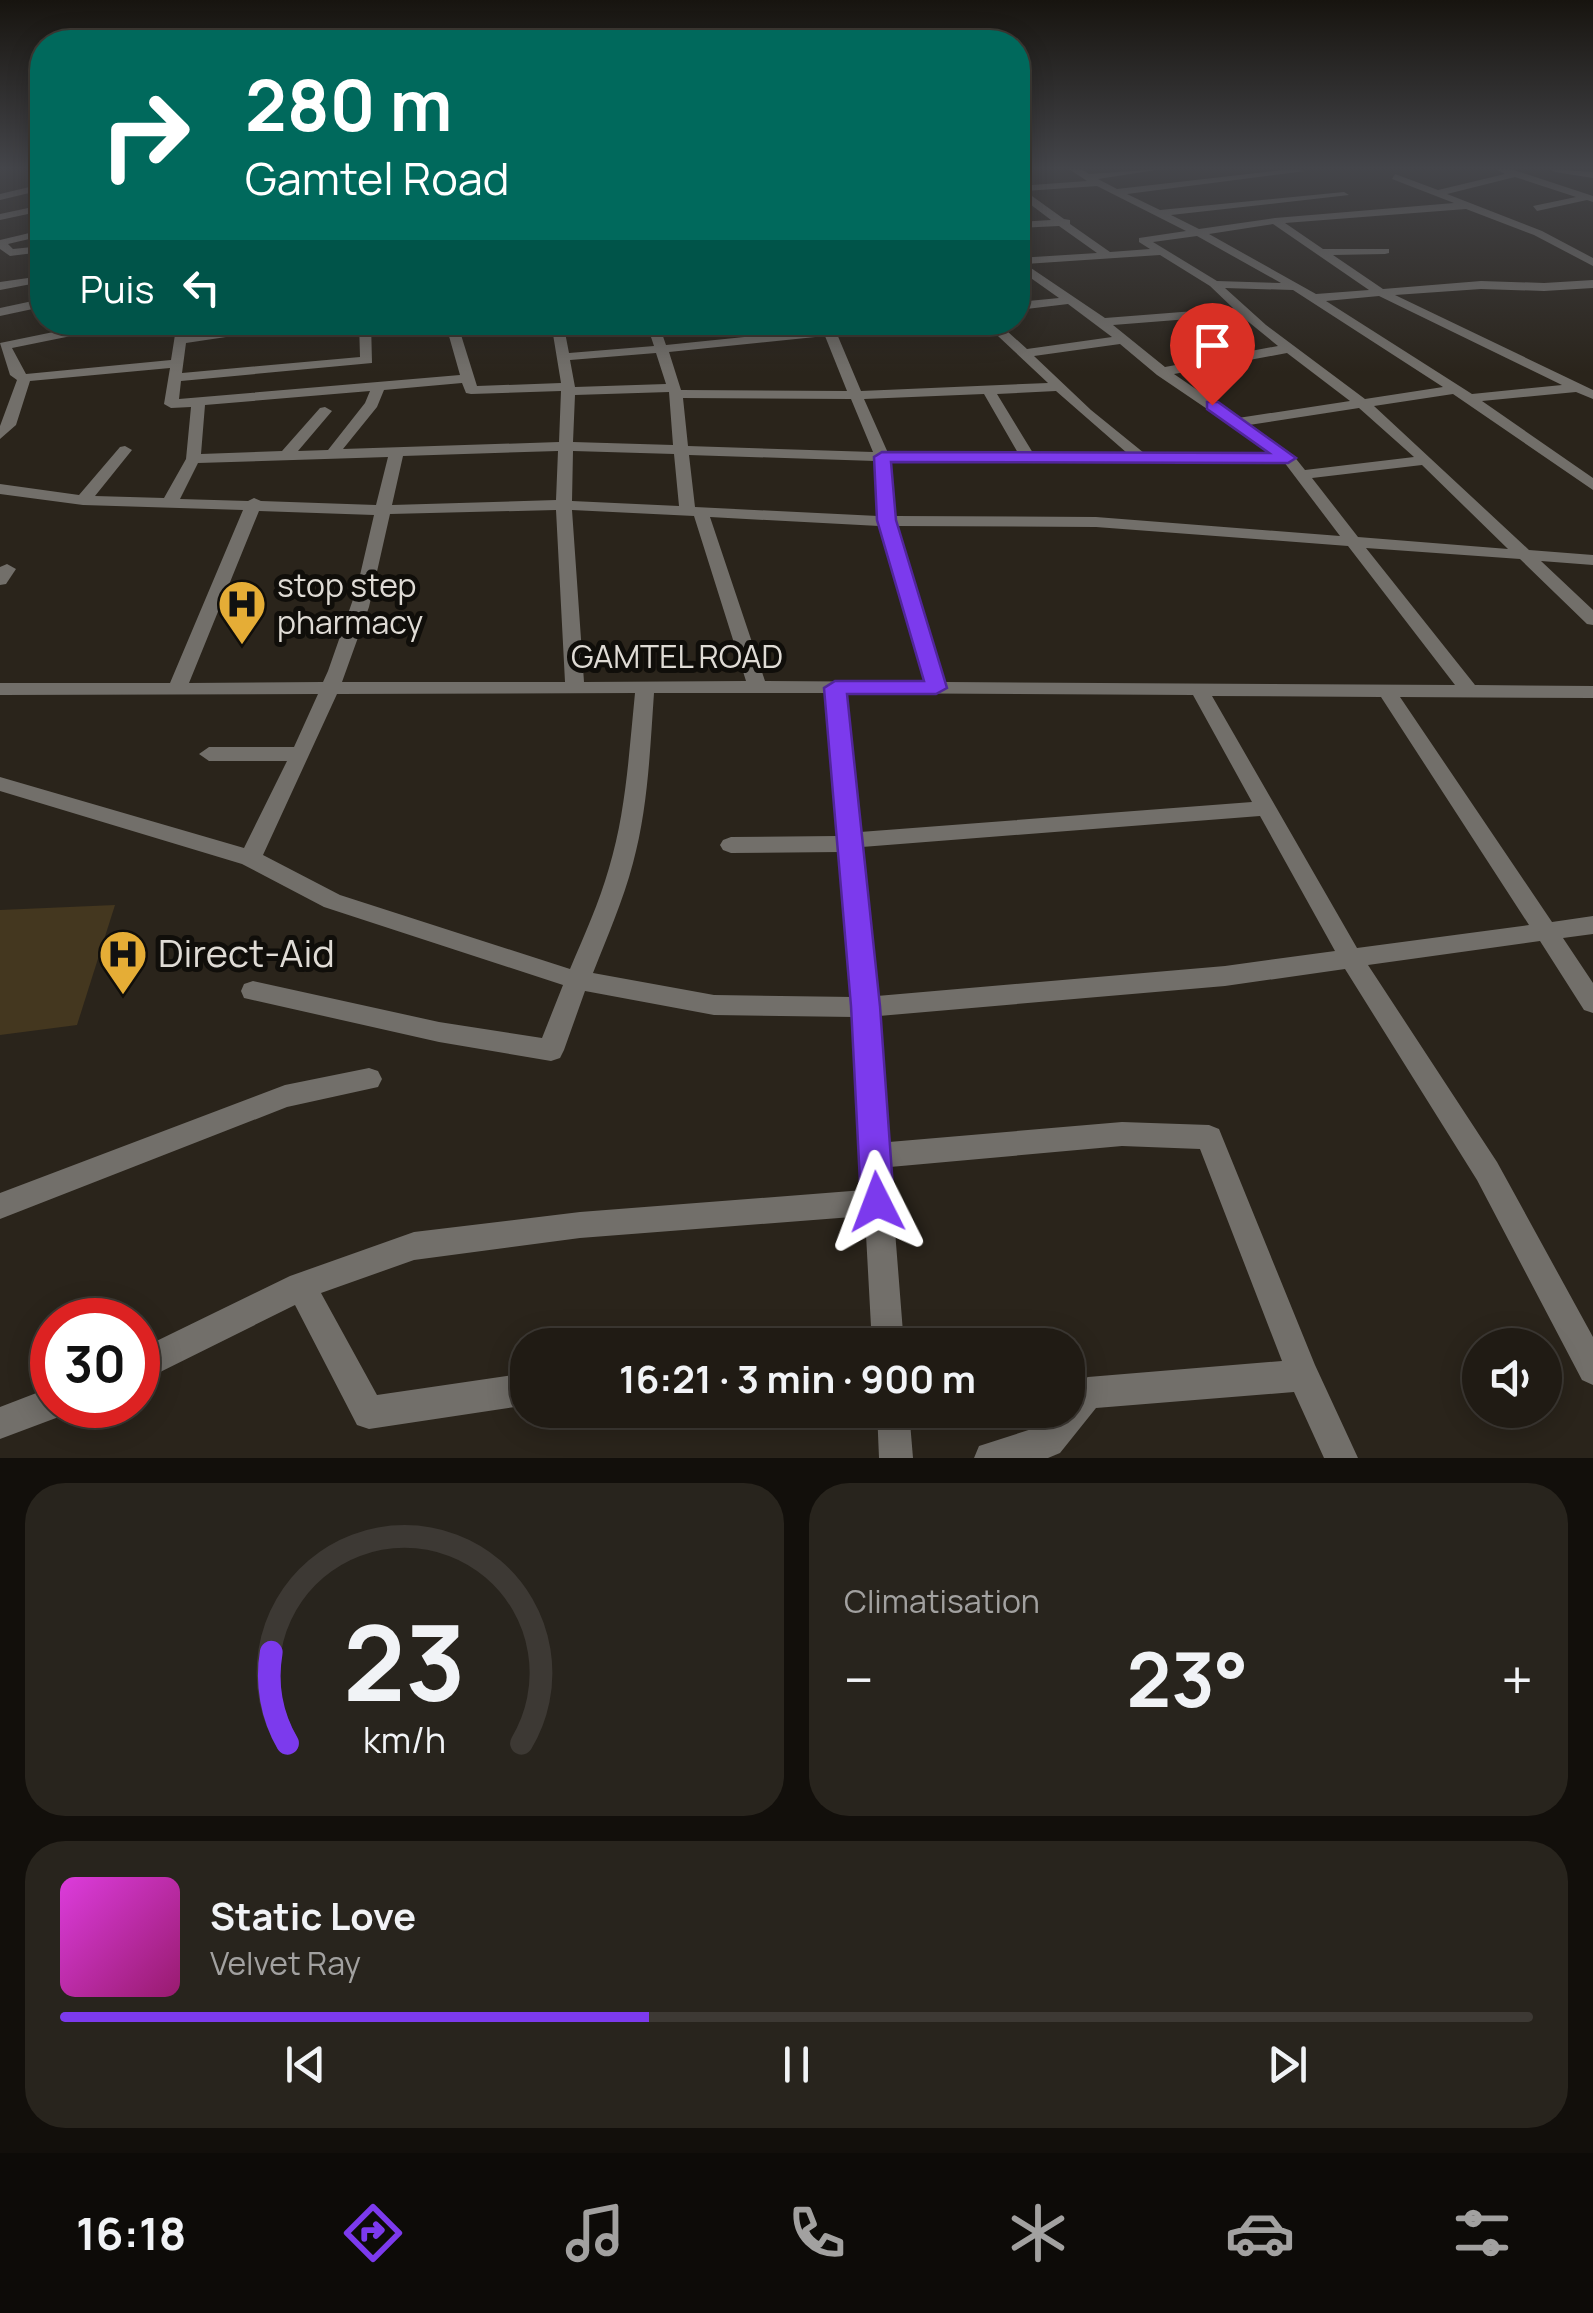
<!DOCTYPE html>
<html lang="fr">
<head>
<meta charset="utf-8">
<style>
  body { margin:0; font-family:Manrope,sans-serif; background:#28241d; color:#f1f3f6; height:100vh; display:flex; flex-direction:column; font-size:38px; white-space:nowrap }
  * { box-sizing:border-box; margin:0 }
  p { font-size:32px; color:#a2a1a0 }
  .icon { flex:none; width:55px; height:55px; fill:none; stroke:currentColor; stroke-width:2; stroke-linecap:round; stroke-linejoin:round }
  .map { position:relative; height:1458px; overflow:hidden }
  .sheet { display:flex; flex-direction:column; gap:25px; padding:25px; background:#120f0b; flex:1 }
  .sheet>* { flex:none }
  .banner { position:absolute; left:30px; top:30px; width:1000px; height:305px; border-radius:40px; box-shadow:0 5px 25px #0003,0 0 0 2px #3d3934; background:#00695c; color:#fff; overflow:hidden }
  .tools { position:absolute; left:1462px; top:1328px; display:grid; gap:20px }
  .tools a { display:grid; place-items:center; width:100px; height:100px; border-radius:50%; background:#201b14; box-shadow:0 5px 25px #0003,0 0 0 2px #3d3934; font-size:50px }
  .speed { position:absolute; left:30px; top:1298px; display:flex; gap:20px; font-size:50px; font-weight:700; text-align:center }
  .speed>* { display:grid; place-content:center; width:130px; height:130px; border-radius:50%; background:#201b14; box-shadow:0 5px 25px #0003,0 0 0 2px #3d3934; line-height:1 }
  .speed .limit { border:15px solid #d22; background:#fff; color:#111 }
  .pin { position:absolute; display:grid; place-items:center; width:85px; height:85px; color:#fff; margin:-102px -42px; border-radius:50% 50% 50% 0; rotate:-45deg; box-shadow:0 0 10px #0007 }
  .pin .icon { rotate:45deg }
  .me { position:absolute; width:110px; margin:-55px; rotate:357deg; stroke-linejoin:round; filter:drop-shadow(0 0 8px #0008) }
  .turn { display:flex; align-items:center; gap:35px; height:210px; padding:0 50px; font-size:45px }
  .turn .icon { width:130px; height:130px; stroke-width:2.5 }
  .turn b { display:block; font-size:70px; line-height:85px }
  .then { display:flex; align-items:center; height:95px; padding:0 50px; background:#0003; gap:20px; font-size:38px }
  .big { font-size:75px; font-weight:700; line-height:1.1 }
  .sheet .card { flex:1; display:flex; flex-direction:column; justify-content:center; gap:15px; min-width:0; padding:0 35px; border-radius:40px; background:#28241d }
  .sheet .dial { align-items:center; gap:0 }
  .dial svg { height:260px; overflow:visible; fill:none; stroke:#3d3934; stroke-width:7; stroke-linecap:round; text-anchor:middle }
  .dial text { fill:#f1f3f6; stroke:none }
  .song { display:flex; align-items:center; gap:30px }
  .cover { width:120px; height:120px; border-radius:15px; background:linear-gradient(135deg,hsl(300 70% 55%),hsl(320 70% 35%)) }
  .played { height:10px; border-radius:5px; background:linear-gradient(90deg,#7c3aed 40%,#3d3934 40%) }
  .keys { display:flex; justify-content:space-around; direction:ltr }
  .heat { display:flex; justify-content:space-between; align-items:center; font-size:55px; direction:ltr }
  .sheet .tiles { flex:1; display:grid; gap:25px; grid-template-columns:1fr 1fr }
  .card:last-child { grid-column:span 2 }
  .trip { position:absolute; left:510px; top:1328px; width:575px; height:100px; border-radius:40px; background:#201b14; box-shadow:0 5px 25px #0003,0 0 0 2px #3d3934; font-weight:700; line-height:100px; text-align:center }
  .dock { display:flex; height:160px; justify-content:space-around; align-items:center; background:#0d0b08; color:#a2a1a0 }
  .dock .icon { width:70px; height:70px }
  .dock .current { color:#7c3aed }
  .dock b { font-size:45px; color:#f1f3f6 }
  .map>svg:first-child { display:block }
  .green { fill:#44371f }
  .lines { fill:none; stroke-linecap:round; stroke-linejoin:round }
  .minor { fill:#726f6a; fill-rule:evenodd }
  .route { fill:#7c3aed; stroke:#51269a; stroke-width:2.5 }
  .labels { text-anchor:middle; stroke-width:10; stroke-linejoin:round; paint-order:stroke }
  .poi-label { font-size:32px; fill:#dfdbd5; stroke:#100e0a; text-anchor:start }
  .street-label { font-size:32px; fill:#dfdbd5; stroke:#100e0a }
  .near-poi-label { font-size:38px; fill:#dfdbd5; stroke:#100e0a; text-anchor:start }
</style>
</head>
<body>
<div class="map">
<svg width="1593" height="1458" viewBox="0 0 1593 1458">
  <rect width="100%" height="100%" fill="#2a241b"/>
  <!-- green -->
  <polygon class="green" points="115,905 77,1025 0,1035 0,910"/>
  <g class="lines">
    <!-- minor -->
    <g class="minor">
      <path d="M1069 169H1081L1089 174 1162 169 1098 179 1117 189 1291 169 1305 171 1127 194 1160 210 1344 192 1349 195 1171 215 1199 229 1275 218 1454 203 1392 179 1395 174 1438 190 1505 174 1496 169H1511L1593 196V202L1587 200 1537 211 1533 206 1576 197 1515 177 1447 194 1542 231 1593 258V266L1534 235 1466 209 1285 223 1323 249H1389V253L1385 254 1333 255 1383 289 1481 281 1544 283 1593 280V288L1544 291 1481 289 1395 295 1593 390V399L1576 392 1482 401 1593 478V490L1453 394 1374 406 1529 550 1593 555V565L1541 561 1593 610V625L1587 624 1520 559 1366 548 1475 685 1593 686V698L1400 697 1552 922 1593 916V934L1563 938 1593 983V1013L1584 1010 1540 941 1368 965 1497 1162 1593 1337V1385L1582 1380 1477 1180 1345 969 1225 986 879 1016 889 1142 1122 1122 1209 1125 1219 1129 1315 1365 1358 1458H1324L1294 1392 1096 1408 1060 1453 1048 1458H974L979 1446 1038 1427 1053 1410H1068V1392L1077 1382 1088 1377 1282 1361 1200 1149 1122 1146 890 1167 904 1345H872L865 1216 580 1238 414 1260 321 1293 377 1395 528 1373V1405L369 1429 357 1425 295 1305 138 1383V1350L290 1276 414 1232 580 1212 864 1190 854 1017 714 1015 585 991 564 1050 560 1058 551 1061 439 1042 244 998 241 991 244 984 253 981 439 1022 542 1038 563 985 324 907 242 864 0 791V777L244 848 287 761H209L199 754 209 747H294L318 694 0 695V683H170L243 510 83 505 0 494V484L79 495 120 447 125 446 132 450 95 496 164 498 186 459 191 407 171 408 164 404 170 368 30 381 16 425 0 439V426L17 380 10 375 0 343 73 328 83 322H99L81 334 12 348 26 374 171 360 177 322H189L187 335 286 322H325L186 343 182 373 360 357 359 322H371L372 363 181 381 179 399 460 375 445 322H457L477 386 561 383 551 322H563L569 353 654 346 646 322H658L666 345 822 329 819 322H831L834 327 906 322 837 334 861 391 1048 383 983 322H997L1027 349 1112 337 1068 304 1018 310V302L1059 298 1018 269V258L1097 253 1059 226 1018 228V222L1051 220 1018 195V186L1087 181ZM1097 186 1186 231 1139 238V242L1150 249 1110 252 1070 224V220L1064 219 1025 191ZM1273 224 1369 290 1316 294 1209 234ZM1197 236 1281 283 1217 281 1153 242ZM1160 255 1210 286 1233 308 1105 318 1025 264ZM1225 288 1293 290 1443 387 1365 399 1266 325ZM1379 296 1562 385 1472 394 1326 301ZM1240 315 1278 346 1165 367 1113 325ZM825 336 847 391 681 390 669 352ZM1120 344 1157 375 1272 453H1144L1091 410 1034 356ZM656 353 666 384 575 387 570 360ZM1287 353 1350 401 1238 418 1174 374ZM462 383 466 393 471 394 561 391 559 442 343 449 377 407 384 390ZM370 391 365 403 328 450 298 451 332 411 325 407 320 408 282 451 201 454 205 405ZM1056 391 1127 453H1033L997 394ZM669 392 673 445 573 442 575 395ZM984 394 1018 453H888L864 399ZM683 398 851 399 873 452 688 446ZM1359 408 1414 457 1305 470 1293 455 1249 425ZM558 451 556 500 392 505 403 456ZM573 451 674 454 679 506 572 501ZM689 455 875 461 878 516 695 507ZM388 457 376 505 261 501 254 498 248 501 180 499 198 463ZM890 462H1284L1340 536 1096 517 894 516ZM1422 465 1508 549 1358 537 1312 478ZM556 510 565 682H342L369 607 390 514ZM572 510 694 516 746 681 584 682ZM259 511 374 515 357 588 328 671 323 682 189 683ZM710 517 879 526 926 682 765 681ZM896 526 1096 527 1348 546 1455 685 945 682ZM635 693C629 752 626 812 609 868 599 903 584 936 570 969L340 895 263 855 337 694ZM654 693H826L838 836 731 837 723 840 720 845 723 850 731 853 840 852 853 997 714 995 593 973C607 937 623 901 633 863 648 808 650 750 654 693ZM845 693 1193 695 1252 802 860 832ZM1212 696 1381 697 1529 925 1357 948ZM1260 816 1335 951 1225 966 877 996 862 847Z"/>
      <polygon points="1550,169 1593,172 1593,178 1555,172"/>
      <polygon points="42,184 42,190 0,200 0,194"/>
      <polygon points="42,205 42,211 0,220 0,214"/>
      <polygon points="42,230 42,236 8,244 13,249 42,246 42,252 10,256 0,249 0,240"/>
      <polygon points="42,276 42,282 0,290 0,282"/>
      <polygon points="42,299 42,307 0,316 0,308"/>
      <polygon points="7,564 16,569 6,584 0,585 0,567"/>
      <polygon points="369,1068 378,1071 382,1079 378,1087 287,1107 0,1219 0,1193 285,1085"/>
      <polygon points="52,1387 52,1405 67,1405 64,1415 0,1439 0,1407"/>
      <polygon points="877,1410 909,1410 913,1458 879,1458"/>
    </g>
  </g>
  <!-- sky -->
  <linearGradient id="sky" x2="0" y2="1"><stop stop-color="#17140f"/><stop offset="0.45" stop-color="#44454a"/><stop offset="1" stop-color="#44454a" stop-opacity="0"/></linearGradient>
  <rect width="1593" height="373" fill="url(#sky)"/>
  <!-- route -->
  <polygon class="route" points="1207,402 1218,402 1296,458 1288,463 891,462 896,520 947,688 936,694 847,694 880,1006 894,1202 889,1213 877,1217 866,1213 861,1202 851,1006 824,688 835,681 924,681 877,520 874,457 882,452 1269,453 1207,409"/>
  <!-- icons -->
  <defs>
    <g id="hospital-pin" transform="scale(2.5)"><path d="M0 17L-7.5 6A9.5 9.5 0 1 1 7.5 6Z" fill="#e5ad36" stroke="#100e0a"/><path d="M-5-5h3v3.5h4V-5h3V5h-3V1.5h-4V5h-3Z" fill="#111"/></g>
  </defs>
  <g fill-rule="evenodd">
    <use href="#hospital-pin" x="242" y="604"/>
    <use href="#hospital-pin" x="123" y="954"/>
  </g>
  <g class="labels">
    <!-- poi labels -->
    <g class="poi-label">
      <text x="277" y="597">stop step<tspan x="277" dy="37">pharmacy</tspan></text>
    </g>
    <!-- street labels -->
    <g class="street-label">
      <text x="677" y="668">GAMTEL ROAD</text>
    </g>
    <!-- near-poi labels -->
    <g class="near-poi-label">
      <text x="158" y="967">Direct-Aid</text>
    </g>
  </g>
</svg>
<div class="tools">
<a><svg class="icon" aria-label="sound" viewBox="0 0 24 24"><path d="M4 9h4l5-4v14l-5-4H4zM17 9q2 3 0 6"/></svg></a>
</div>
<div class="speed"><div class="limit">30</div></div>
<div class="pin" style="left:1212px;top:405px;background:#d93025"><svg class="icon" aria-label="arrive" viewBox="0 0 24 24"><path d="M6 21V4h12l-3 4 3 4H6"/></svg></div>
<svg class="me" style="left:877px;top:1202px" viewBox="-20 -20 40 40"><path d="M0-17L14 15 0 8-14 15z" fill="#7c3aed" stroke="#fff" stroke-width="4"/></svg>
<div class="trip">16:21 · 3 min · 900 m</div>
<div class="banner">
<div class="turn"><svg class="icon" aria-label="right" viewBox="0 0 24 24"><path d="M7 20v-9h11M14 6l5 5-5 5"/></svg><div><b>280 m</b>Gamtel Road</div></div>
<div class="then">Puis<svg class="icon" aria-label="left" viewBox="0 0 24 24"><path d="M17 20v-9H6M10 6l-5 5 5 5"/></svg></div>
</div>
</div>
<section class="sheet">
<div class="tiles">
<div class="card dial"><svg viewBox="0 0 100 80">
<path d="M14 69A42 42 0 1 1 86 69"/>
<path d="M14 69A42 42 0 0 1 9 41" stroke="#7c3aed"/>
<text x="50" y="56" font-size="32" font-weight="700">23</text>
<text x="50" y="72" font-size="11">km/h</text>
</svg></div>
<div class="card"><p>Climatisation</p>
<div class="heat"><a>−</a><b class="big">23°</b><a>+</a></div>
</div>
<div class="card">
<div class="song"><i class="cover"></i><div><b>Static Love</b><p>Velvet Ray</p></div></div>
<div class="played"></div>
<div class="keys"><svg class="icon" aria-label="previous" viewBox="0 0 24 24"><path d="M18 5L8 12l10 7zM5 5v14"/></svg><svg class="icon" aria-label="pause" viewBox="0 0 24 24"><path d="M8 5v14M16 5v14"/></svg><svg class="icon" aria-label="next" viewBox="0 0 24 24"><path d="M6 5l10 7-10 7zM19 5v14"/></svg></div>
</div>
</div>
</section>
<nav class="dock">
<b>16:18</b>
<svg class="icon current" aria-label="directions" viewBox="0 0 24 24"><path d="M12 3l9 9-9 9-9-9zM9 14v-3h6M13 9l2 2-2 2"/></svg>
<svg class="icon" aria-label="music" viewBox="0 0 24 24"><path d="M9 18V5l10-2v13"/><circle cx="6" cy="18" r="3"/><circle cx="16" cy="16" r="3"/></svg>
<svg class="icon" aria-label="phone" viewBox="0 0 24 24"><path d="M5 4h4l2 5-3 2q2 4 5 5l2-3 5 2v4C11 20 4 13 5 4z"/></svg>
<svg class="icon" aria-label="climate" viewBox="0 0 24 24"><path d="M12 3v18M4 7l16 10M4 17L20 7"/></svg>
<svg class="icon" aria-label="car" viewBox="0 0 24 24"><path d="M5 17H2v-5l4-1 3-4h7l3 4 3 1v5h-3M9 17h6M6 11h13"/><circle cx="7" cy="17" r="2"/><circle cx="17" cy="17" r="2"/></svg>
<svg class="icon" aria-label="filters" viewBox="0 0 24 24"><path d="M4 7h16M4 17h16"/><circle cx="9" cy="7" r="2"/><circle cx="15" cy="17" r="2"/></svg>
</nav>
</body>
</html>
